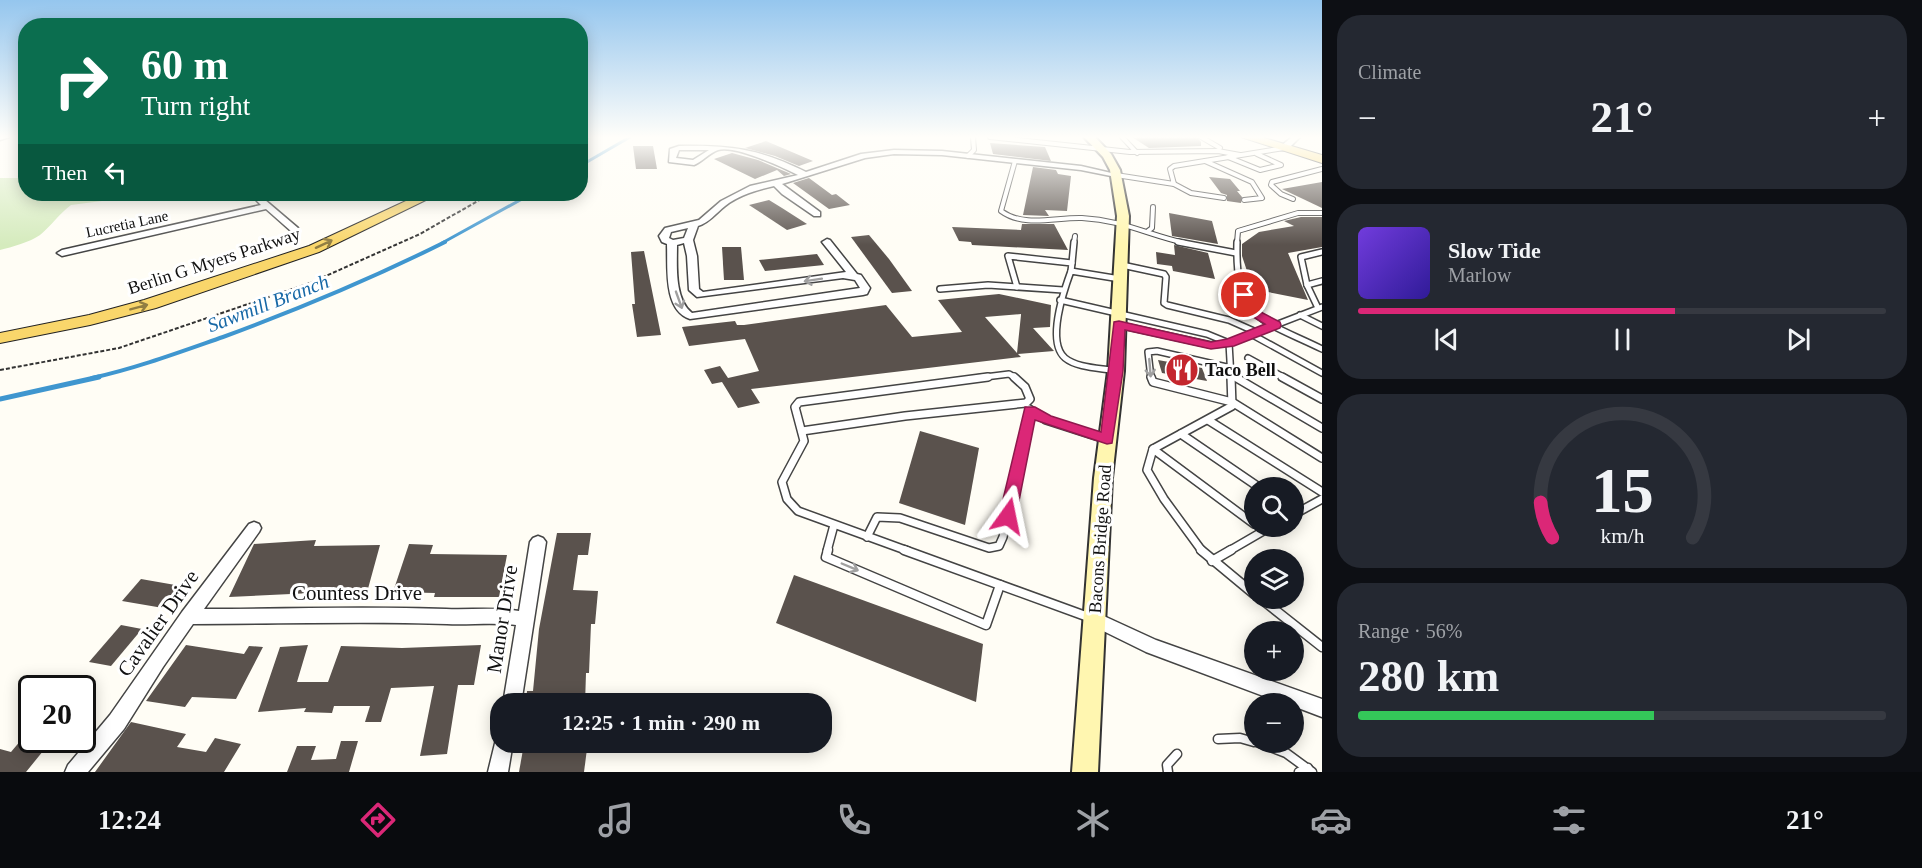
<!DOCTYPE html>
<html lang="en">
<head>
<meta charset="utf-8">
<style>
  body { margin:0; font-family:"Times New Roman",serif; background:#242831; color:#f1f3f6; height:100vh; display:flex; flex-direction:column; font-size:22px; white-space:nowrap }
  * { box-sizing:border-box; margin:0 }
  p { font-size:20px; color:#9ea1a6 }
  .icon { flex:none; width:33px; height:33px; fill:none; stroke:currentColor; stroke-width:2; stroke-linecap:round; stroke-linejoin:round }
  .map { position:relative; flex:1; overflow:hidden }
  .drawer { display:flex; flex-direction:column; gap:15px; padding:15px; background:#0d0f14; width:600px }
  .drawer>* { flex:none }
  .guide { position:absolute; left:18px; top:18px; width:570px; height:183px; border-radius:24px; box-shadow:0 3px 15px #0003; background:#0b6e4f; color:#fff; overflow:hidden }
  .controls { position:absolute; left:1244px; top:477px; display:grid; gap:12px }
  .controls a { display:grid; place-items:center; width:60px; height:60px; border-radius:50%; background:#171b24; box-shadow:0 3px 15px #0003; font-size:30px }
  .speed { position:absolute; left:18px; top:675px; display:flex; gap:12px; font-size:30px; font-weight:700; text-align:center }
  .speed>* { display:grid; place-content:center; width:78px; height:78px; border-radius:50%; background:#171b24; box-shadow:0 3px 15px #0003; line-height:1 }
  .speed .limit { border:3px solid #111; border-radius:9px; background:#fff; color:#111 }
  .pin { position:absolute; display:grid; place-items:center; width:51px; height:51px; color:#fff; margin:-26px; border:3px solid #fff; border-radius:50%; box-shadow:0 2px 6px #0007 }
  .me { position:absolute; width:66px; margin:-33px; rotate:12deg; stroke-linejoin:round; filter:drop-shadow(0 0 4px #0008) }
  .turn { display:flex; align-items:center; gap:21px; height:126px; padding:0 24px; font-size:27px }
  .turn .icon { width:78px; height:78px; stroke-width:2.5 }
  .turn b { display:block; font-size:42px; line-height:51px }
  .then { display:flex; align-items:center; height:57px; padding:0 24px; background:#0003; gap:12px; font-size:22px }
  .big { font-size:45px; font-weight:600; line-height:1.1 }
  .drawer .card { flex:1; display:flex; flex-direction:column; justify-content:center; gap:9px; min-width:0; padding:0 21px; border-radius:24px; background:#242831 }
  .drawer .dial { align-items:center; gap:0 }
  .dial svg { height:156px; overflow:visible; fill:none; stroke:#363941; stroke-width:7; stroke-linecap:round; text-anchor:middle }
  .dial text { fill:#f1f3f6; stroke:none }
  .song { display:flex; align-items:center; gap:18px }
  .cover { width:72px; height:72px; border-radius:9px; background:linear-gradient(135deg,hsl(260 70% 55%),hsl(250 70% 35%)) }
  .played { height:6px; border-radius:3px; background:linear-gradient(90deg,#db2777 60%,#363941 60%) }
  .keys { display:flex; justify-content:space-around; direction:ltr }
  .heat { display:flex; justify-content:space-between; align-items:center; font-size:33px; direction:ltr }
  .charge { height:9px; border-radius:4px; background:linear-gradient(90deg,#34c759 56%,#363941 0) }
  .trip { position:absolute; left:490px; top:693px; width:342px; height:60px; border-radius:24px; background:#171b24; box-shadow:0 3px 15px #0003; font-weight:600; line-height:60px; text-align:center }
  .tabs { display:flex; height:96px; justify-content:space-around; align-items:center; background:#090b0e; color:#9ea1a6 }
  .tabs .icon { width:42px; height:42px }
  .tabs .selected { color:#db2777 }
  .tabs b { font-size:27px; color:#f1f3f6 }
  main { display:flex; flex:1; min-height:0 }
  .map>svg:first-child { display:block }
  .green { fill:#d5ebbd }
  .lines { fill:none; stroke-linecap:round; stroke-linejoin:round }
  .stream-far2 { stroke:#3f96cf; stroke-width:3 }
  .stream-far1 { stroke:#3f96cf; stroke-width:4 }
  .stream { stroke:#3f96cf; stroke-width:5 }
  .building { fill:#5a524d; fill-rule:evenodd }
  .service-far3-casing { stroke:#444; stroke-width:6 }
  .service-far2-casing { stroke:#444; stroke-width:8 }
  .service-far1-casing { stroke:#444; stroke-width:10 }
  .service-casing { stroke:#444; stroke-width:11 }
  .minor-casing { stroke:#444; stroke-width:3 }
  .secondary-casing { stroke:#333; stroke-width:4 }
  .primary-casing { stroke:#222; stroke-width:2 }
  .path { stroke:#333; stroke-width:2; stroke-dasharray:4 2; stroke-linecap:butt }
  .service-far3 { stroke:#fff; stroke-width:4 }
  .service-far2 { stroke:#fff; stroke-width:5 }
  .service-far1 { stroke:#fff; stroke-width:7 }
  .service { stroke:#fff; stroke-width:8 }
  .minor { fill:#fff; fill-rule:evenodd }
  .secondary { fill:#fff6b0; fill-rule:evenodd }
  .primary { fill:#f9d66b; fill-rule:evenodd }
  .oneway { stroke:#917d42 }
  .oneway2 { stroke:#a0a0a0 }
  .route { fill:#db2777; stroke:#8e194d; stroke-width:1.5 }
  .labels { text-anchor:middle; stroke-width:6; stroke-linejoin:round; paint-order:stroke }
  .far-street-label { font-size:15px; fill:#111; stroke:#fff }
  .street-label { font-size:18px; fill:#111; stroke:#fff }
  .poi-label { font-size:18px; font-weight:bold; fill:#111; stroke:#fff; text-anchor:start }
  .water-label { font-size:20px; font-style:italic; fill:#1768a6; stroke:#fff }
  .near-street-label { font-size:21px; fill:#111; stroke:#fff }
</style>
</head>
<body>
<main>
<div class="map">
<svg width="1322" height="772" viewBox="0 0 1322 772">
  <rect width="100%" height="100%" fill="#fffdf5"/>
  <!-- green -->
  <path class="green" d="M0 178H25L26 194H156L71 205C59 214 51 226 40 235 30 242 12 247 0 250Z"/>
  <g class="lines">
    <!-- stream-far2 -->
    <g class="stream-far2">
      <polyline points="580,166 630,137"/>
      <polyline points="442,243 531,194"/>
    </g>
    <!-- stream-far1 -->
    <path class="stream-far1" d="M92 378C137 368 180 352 223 337 299 309 373 278 445 242"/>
    <!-- stream -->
    <polyline class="stream" points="0,399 99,377"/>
  </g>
  <!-- building -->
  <g class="building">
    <polygon points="1132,137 1197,137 1201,142 1201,146 1149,148"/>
    <polygon points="766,141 813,161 799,166 775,156 745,148"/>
    <polygon points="990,143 1045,147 1051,161 993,154"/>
    <polygon points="633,146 653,146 657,169 636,169"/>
    <polygon points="732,153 758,160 791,174 784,176 777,170 755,179 714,159"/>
    <polygon points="1033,167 1056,170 1058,174 1071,176 1067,211 1045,210 1049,216 1023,215"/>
    <polygon points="1209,177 1230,179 1240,191 1237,191 1242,197 1241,203 1227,201 1227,195 1221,193"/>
    <polygon points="809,178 832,195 836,194 850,205 829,209 793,183"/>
    <polygon points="1322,182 1322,208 1282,189"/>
    <polygon points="769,200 782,208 807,224 787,230 749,205"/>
    <polygon points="1169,213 1212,221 1218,244 1172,236"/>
    <polygon points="1301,217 1322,217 1322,247 1288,253 1308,300 1253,289 1242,256 1242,244 1259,232 1294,226 1284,221"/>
    <polygon points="1022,224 1054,224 1068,250 972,245 971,242 959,241 952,227 1021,230"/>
    <polygon points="869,235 889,259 912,291 892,293 851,237"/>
    <polygon points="1174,245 1208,253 1215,279 1173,271 1172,266 1157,264 1156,252 1175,255"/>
    <polygon points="722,247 741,247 744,280 724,280"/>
    <polygon points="644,251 661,335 637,337 632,304 635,304 631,252"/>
    <polygon points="817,254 824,265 765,271 759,260"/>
    <path d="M999 294 1051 305 1050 327 1033 328 1054 351 1018 354 1021 357 751 389 760 403 738 408 722 382 712 384 704 370 720 366 728 378 759 371 745 339 689 346 682 327 735 321 737 325H744L886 305 912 337 962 332 938 300ZM1021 314V315L1017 353 985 317Z"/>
    <polygon points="1158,360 1202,368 1207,381 1162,373"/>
    <polygon points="920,431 979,448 965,525 899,503"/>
    <polygon points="557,533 591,533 588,555 578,555 573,590 598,591 595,624 591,624 589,673 586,673 585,704 526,704 527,691 533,691 539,629"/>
    <polygon points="316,540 314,546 380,545 366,596 311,597 312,593 229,597 254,544"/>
    <polygon points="409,544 433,545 430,554 507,555 499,597 434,597 435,593 393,592"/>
    <polygon points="794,575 983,644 976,702 776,623"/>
    <polygon points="141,579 181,586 163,608 122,601"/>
    <polygon points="121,625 142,629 111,666 89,662"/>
    <polygon points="186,645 244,654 249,646 263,647 236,699 192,697 185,707 146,701"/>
    <polygon points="308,645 297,682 328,682 341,646 402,648 481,645 474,685 458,685 447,754 420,756 434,686 391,688 381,722 365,722 370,706 334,706 332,713 304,712 306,708 258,712 280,647"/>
    <polygon points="131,722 186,734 177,747 206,752 215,738 241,744 224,772 95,772"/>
    <polygon points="32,727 32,740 52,740 26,772 0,772 0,749 11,752"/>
    <polygon points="341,741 358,741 349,772 287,772 297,746 316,746 311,760 336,759"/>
    <polygon points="524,744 587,749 584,772 519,772"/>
  </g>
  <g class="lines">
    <!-- service-far3 casing -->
    <g class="service-far3-casing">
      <g id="service-far3">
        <polyline points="990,137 1130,152 1218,151 1240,155"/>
        <polyline points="1122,137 1137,153"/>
        <polyline points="1201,137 1220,148"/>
        <polyline points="968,156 974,150 973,137"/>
        <polyline points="1228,157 1260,170 1281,165 1257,154"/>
        <path d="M1015 161 1001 211C1024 228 1056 217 1082 218 1123 220 1148 235 1185 243"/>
        <polyline points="1205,161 1252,182 1262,198 1244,200"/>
        <polyline points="1116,175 1174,184 1170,169 1174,166 1284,148"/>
        <polyline points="1174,184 1191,193 1224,198"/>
        <polyline points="1293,199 1281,194 1271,185 1272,182 1322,169"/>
        <polyline points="1148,231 1152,228 1153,207"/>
        <polyline points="1074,243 1075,236"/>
        <polyline points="1237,243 1238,231 1298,213 1322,213"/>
      </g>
    </g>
    <!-- service-far2 casing -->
    <g class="service-far2-casing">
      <g id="service-far2">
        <polyline points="1178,242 1236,253"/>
        <path d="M1237 242C1235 321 1261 319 1322 349"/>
        <polyline points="1072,263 1074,242"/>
        <polyline points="1122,265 1164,274 1166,277 1164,303 1167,305 1229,320 1256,332"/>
        <polyline points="1307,285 1322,281"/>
        <polyline points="1017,287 1008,256 1072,263 1071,271"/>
        <polyline points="940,289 988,285 1063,290"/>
        <polyline points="1060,300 1207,334 1229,343 1211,345 1119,325"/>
        <polyline points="1318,308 1307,285 1301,257 1322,252"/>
        <polyline points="1300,315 1322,326"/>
        <polyline points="1251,334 1322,373"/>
        <polyline points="1248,358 1285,378"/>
        <path d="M1116 371C1101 368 1077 368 1065 358 1046 342 1064 290 1071 271L1120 279"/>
        <polyline points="1232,375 1238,378"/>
        <polyline points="977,378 1009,374 1016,378"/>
        <polyline points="1151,378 1148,352 1157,351 1231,368"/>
        <polyline points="1231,378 1229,343 1322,307"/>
      </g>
    </g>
    <!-- service-far1 casing -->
    <g class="service-far1-casing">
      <g id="service-far1">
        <polyline points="1151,377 1153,382 1232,402 1322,458"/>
        <polyline points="1235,377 1322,428"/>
        <polyline points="1282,377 1322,399"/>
        <polyline points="1029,409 1046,420 1105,439"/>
        <polyline points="1208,420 1322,492"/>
        <polyline points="802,431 905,416 1026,403 1030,399 1025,387 1014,377"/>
        <polyline points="1181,434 1260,488"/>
        <polyline points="1153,449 1254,524"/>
        <polyline points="1293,515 1322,499"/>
        <polyline points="867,537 877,517 900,518 989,548 999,546 1003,537 1030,411"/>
        <polyline points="827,551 834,525"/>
        <polyline points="908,551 798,511 787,499 782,482 804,441 795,407 799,402 988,377"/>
        <polyline points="1202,551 1164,499 1147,470 1153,449 1232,406 1231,377"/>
        <polyline points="1229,551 1272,526"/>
      </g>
    </g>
    <!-- service casing -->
    <g class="service-casing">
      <g id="service">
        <polyline points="828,550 826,557 986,625 1000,585"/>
        <polyline points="904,550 1091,618"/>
        <polyline points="1201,550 1254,594"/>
        <polyline points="1212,561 1231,550"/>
        <polyline points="1260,598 1322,647"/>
        <polyline points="1218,739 1240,738 1254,742"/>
        <polyline points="1257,742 1286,753 1312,772"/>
        <polyline points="1168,772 1167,765 1177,754"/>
        <polyline points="1299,772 1308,768"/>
      </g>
    </g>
    <!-- minor casing -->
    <g class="minor-casing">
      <g id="minor">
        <polygon points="0,137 9,137 0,140"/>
        <polygon points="1292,137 1300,137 1287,150 1281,150 1281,146"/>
        <path d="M679 146C730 145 760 149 806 172L861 154 894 150 942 151 1081 166 1120 175 1116 177 1081 170 942 155 894 154 865 158 782 184 820 212V216H814L782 194 774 186C757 190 739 195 725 206 716 213 709 223 698 226L693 240 697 256 699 289 703 292 846 272 822 242 827 239 830 240 857 274 861 275 870 288 867 294 863 295 690 319C663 310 668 267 667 244L662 242 659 236 665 228 699 220 721 201 750 186 798 175C782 167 735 145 718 150 709 153 702 162 694 165L669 162 670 149ZM679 150H709L693 160 676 158ZM688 228 684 238 673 240 669 238 671 232ZM684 243 687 256 689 290 697 297 843 278 855 280 860 288 692 313C674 299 677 265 677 245Z"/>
        <polygon points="250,194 258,194 298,228 298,232 292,232 266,209 62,256 57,253 62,250 261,205"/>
        <path d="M254 522 259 524 261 528 259 532 204 609C285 609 365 606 446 609 471 610 494 607 519 611L530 542 533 538 538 536 543 538 546 542 521 704H503L516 625C493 622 471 625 447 624 363 621 278 624 193 624L163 667 124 729 88 772H65L68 765 110 715 182 612 249 524Z"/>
        <polygon points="1095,612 1156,640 1322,699 1322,717 1293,706 1293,704 1285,704 1146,652 1089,624 1087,619 1089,614"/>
        <polygon points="501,734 501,742 513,742 508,772 488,772 497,735"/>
      </g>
    </g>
    <!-- secondary casing -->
    <g class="secondary-casing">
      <polygon id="secondary" points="1084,137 1095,137 1111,154 1120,170 1129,216 1124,371 1112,478 1098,772 1072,772 1094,478 1108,371 1117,216 1110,170 1103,157"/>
    </g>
    <!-- primary casing -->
    <g class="primary-casing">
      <g id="primary">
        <polygon points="1241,137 1261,137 1322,155 1322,163"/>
        <polygon points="421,194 438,194 319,252 156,308 90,325 0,343 0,333 89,315 144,300 309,246"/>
      </g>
    </g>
    <!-- path -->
    <g class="path">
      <polyline points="580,143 591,137"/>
      <polyline points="0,370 119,348 310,283 420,234 490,194"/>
    </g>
    <!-- service-far3 -->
    <use href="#service-far3" class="service-far3"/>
    <!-- service-far2 -->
    <use href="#service-far2" class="service-far2"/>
    <!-- service-far1 -->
    <use href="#service-far1" class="service-far1"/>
    <!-- service -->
    <use href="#service" class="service"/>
    <!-- minor -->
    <use href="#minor" class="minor"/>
    <!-- secondary -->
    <use href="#secondary" class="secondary"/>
    <!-- primary -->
    <use href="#primary" class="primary"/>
  </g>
  <!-- one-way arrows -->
  <defs><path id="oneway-shaft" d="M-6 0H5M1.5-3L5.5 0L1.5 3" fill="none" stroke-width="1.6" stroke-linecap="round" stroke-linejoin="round" transform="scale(1.5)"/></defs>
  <g class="oneway">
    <use href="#oneway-shaft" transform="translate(324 244) rotate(-25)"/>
    <use href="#oneway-shaft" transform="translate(139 307) rotate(-15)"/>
  </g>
  <g class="oneway2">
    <use href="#oneway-shaft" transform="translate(813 280) rotate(171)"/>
    <use href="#oneway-shaft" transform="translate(679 300) rotate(70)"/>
    <use href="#oneway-shaft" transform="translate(1150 368) rotate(85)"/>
    <use href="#oneway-shaft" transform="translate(850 567) rotate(23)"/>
  </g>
  <!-- sky -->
  <linearGradient id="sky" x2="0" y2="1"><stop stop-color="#95c6ee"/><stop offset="0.56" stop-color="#fffefa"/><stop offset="1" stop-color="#fffefa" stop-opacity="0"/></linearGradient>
  <rect width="1322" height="245" fill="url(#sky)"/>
  <!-- route -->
  <polygon class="route" points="1244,292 1248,293 1257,310 1280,322 1281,325 1280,328 1234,346 1211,349 1125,330 1123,371 1112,443 1107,444 1035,420 1016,516 1013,521 1008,523 1002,521 999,516 1025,407 1035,407 1051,416 1101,432 1114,322 1119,321 1211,342 1227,339 1265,324 1248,314 1238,295"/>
  <!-- icons -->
  <defs>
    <g id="restaurant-disc" transform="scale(1.725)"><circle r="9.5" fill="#c4262e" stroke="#fff"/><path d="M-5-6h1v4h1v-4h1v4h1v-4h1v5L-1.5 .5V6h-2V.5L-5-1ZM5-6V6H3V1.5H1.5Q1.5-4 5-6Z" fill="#fff"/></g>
  </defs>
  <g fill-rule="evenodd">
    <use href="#restaurant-disc" x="1182" y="370"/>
  </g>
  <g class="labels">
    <!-- far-street labels -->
    <g class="far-street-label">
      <text transform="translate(127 224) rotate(-12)" y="5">Lucretia Lane</text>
    </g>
    <!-- street labels -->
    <g class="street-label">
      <text transform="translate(214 261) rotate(-18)" y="6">Berlin G Myers Parkway</text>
      <text transform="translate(1100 539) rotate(-86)" y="6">Bacons Bridge Road</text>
    </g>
    <!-- poi labels -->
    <g class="poi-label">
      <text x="1205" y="376">Taco Bell</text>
    </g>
    <!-- water labels -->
    <g class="water-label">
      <text transform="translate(268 303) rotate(-21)" y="7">Sawmill Branch</text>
    </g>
    <!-- near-street labels -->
    <g class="near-street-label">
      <text x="357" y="600">Countess Drive</text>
      <text transform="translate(502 619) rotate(-81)" y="7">Manor Drive</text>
      <text transform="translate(158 623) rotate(-55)" y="7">Cavalier Drive</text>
    </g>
  </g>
</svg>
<div class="controls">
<a><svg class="icon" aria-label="search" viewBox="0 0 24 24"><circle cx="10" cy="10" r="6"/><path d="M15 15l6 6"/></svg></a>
<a><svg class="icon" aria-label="layers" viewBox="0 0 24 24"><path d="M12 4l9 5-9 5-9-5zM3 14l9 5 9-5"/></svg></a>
<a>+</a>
<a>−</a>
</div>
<div class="speed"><div class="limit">20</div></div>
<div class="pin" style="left:1244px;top:295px;background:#d93025"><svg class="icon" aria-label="arrive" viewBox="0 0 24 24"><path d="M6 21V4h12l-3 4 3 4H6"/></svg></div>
<svg class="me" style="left:1008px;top:516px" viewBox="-20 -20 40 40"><path d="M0-17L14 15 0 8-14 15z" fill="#db2777" stroke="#fff" stroke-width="4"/></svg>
<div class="trip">12:25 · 1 min · 290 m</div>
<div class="guide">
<div class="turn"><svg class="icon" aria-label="right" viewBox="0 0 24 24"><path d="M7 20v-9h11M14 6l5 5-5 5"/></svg><div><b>60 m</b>Turn right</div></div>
<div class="then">Then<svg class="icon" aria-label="left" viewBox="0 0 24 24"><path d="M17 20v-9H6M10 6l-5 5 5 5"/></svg></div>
</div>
</div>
<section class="drawer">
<div class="card"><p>Climate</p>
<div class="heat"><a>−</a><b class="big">21°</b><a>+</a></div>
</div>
<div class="card">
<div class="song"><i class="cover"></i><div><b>Slow Tide</b><p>Marlow</p></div></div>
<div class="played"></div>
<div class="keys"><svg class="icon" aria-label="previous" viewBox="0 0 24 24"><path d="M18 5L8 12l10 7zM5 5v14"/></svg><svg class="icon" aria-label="pause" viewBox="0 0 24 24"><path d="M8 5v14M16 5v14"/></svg><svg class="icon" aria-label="next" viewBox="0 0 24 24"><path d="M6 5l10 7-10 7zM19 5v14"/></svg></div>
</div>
<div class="card dial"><svg viewBox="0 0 100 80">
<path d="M14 69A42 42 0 1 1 86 69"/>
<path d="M14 69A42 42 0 0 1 8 51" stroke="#db2777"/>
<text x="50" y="56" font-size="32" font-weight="700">15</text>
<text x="50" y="72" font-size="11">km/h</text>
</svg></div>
<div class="card"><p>Range · 56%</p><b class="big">280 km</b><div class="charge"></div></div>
</section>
</main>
<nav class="tabs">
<b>12:24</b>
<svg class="icon selected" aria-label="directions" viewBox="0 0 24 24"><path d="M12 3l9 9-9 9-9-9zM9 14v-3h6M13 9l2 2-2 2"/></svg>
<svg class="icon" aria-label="music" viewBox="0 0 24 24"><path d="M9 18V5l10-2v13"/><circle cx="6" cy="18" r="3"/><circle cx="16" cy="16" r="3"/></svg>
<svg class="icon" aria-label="phone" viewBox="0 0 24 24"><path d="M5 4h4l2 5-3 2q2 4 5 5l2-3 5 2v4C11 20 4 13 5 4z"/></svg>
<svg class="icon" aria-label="climate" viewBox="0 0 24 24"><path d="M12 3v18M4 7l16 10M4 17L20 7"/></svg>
<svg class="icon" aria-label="car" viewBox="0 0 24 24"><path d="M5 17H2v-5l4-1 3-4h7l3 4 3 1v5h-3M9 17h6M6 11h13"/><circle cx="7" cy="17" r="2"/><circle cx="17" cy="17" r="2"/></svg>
<svg class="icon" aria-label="filters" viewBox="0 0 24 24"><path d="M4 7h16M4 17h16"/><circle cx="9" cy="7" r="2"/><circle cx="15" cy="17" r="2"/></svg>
<b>21°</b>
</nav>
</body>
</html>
